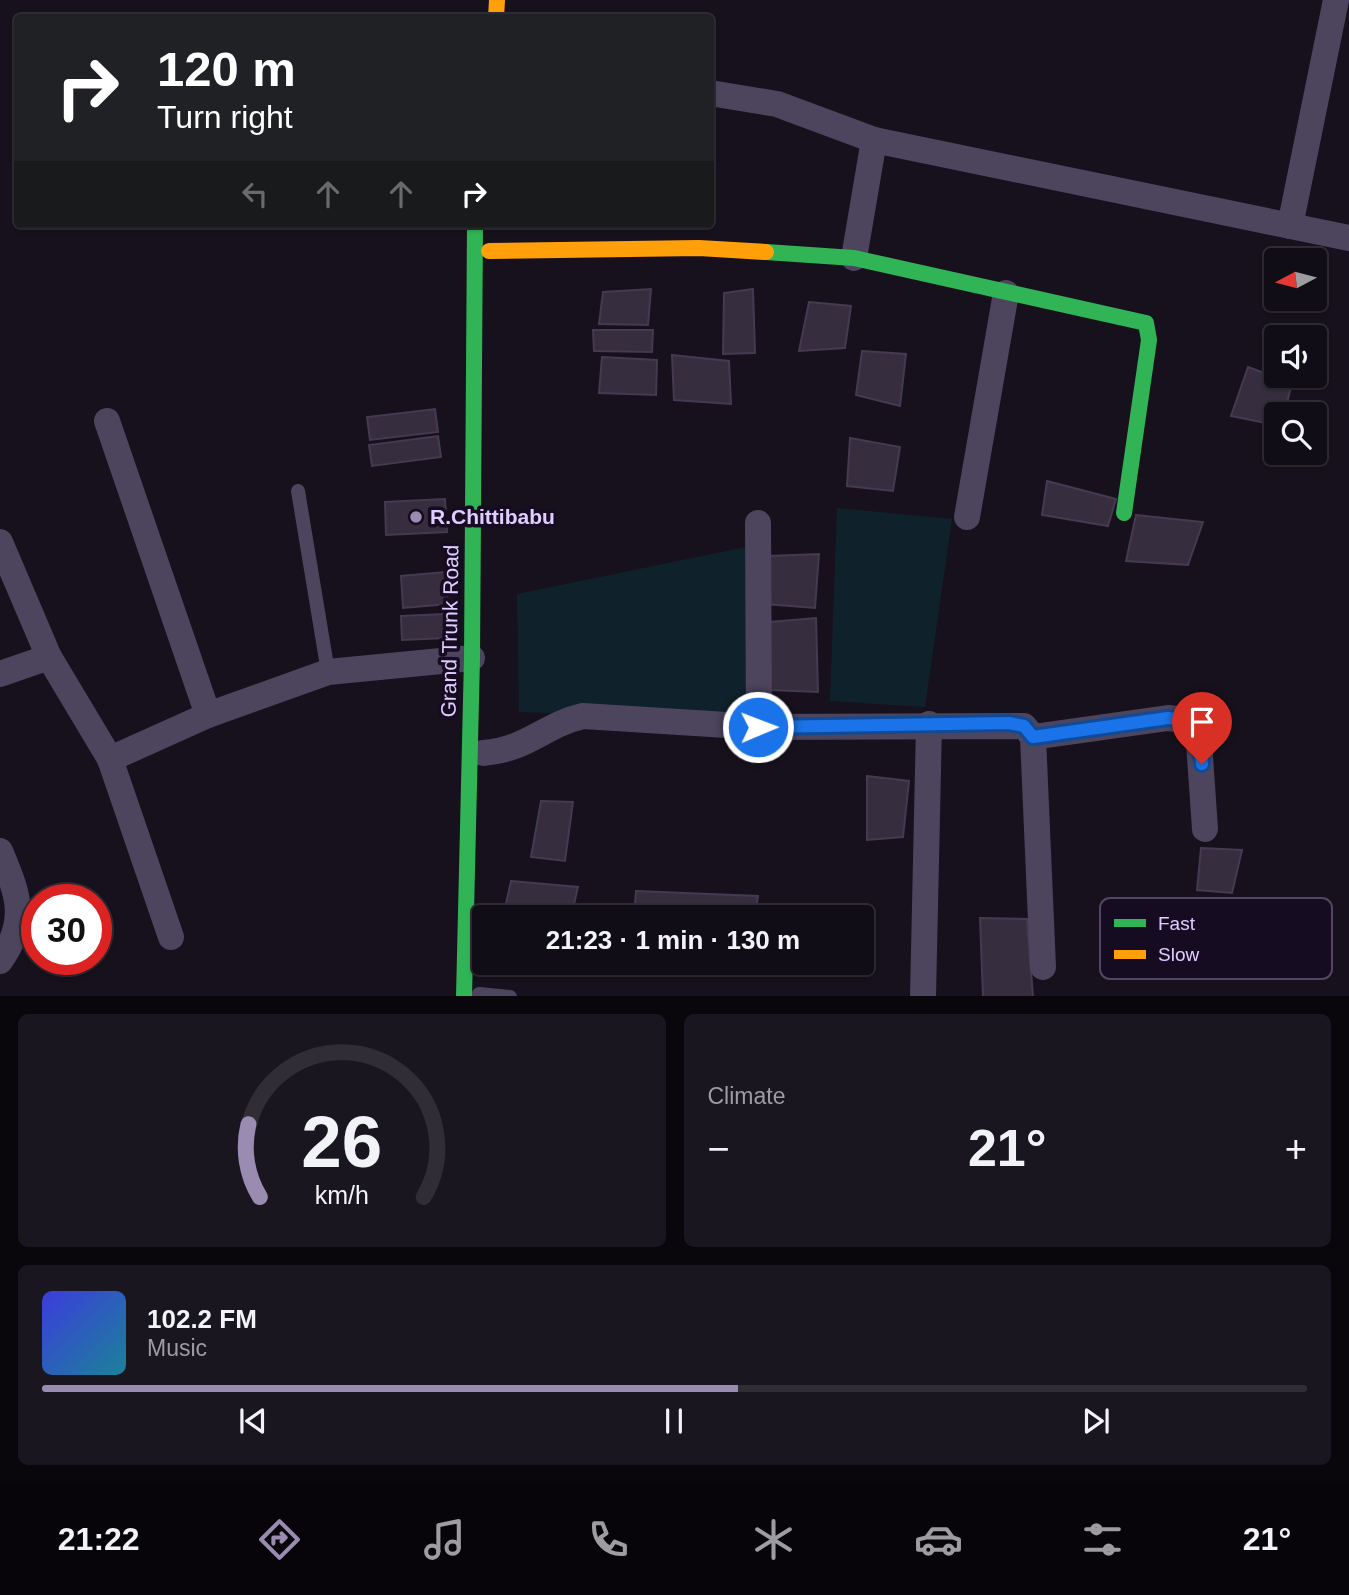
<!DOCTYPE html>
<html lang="en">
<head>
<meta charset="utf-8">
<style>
  body { margin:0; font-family:Helvetica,sans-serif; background:#1a161f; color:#f1f3f6; height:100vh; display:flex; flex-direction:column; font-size:26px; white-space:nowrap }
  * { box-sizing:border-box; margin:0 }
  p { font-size:23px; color:#9c9ca1 }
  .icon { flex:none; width:38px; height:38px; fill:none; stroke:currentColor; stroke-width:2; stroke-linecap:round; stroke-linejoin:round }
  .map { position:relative; height:996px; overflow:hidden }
  .drawer { display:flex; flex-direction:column; gap:18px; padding:18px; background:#09070c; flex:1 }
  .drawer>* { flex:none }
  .banner { position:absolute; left:14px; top:14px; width:700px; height:214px; border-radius:7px; box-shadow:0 2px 5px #0004,0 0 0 2px #302d35; background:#202124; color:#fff; overflow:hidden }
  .needle { width:46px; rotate:263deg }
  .controls { position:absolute; left:1264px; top:248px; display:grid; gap:14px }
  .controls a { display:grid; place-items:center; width:63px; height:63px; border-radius:7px; background:#110d16; box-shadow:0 2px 5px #0004,0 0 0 2px #302d35; font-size:35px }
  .speed { position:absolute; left:21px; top:884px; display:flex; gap:14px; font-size:35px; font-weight:700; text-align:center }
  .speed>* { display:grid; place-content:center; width:91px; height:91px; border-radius:50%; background:#110d16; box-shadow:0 2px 5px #0004,0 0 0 2px #302d35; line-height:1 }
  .speed .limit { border:10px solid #d22; background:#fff; color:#111 }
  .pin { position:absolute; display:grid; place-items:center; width:60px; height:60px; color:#fff; margin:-72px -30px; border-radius:50% 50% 50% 0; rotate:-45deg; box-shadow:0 0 7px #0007 }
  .pin .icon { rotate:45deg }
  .me { position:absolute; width:77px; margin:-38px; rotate:89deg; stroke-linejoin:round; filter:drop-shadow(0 0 5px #0008) }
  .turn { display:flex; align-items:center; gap:24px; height:147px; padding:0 28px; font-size:32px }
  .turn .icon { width:91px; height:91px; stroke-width:2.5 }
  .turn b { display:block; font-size:49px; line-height:60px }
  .lanes { display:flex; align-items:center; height:66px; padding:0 28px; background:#0003; justify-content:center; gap:35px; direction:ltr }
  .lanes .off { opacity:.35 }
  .big { font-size:52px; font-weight:700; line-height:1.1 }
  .drawer .tile { flex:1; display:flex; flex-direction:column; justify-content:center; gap:10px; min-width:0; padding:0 24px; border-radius:10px; background:#1a161f }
  .drawer .dial { align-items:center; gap:0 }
  .dial svg { height:182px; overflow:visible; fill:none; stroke:#302d35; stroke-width:7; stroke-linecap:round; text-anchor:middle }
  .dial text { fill:#f1f3f6; stroke:none }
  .song { display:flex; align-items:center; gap:21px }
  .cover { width:84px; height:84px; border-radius:10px; background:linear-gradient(135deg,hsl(240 70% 55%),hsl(190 70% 35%)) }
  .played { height:7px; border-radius:4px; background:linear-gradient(90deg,#9a8bb0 55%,#302d35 55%) }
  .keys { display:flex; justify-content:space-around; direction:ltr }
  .heat { display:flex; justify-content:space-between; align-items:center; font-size:38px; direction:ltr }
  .drawer .tiles { flex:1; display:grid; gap:18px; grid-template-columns:1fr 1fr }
  .tile:last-child { grid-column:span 2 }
  .trip { position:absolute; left:472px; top:905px; width:402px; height:70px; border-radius:7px; background:#110d16; box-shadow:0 2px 5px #0004,0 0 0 2px #302d35; font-weight:700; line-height:70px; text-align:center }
  .tab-bar { display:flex; height:112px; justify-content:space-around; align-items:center; background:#070509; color:#9c9ca1 }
  .tab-bar .icon { width:49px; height:49px }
  .tab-bar .selected { color:#9a8bb0 }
  .tab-bar b { font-size:32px; color:#f1f3f6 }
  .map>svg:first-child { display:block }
  .green { fill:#0f222b }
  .building { fill:#362e3f; stroke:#453a52; stroke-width:2 }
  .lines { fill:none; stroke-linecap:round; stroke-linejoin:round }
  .lane { stroke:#4d455e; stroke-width:14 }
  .street { stroke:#4d455e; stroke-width:26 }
  .fast { stroke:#30b455; stroke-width:16 }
  .slow { stroke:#ff9f0a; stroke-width:16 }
  .route-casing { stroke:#114b97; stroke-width:18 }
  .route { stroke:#1a73e8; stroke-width:12 }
  .poi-dot { fill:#9a8bb0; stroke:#160c22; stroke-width:2.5 }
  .labels { text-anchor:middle; stroke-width:7; stroke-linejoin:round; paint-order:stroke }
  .poi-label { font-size:21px; font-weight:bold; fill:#e0cdff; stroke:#160c22; text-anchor:start }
  .street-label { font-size:21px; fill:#e0cdff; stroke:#160c22 }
  .key { fill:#160c22; stroke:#534664; stroke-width:2 }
  .key-label { font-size:19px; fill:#e0cdff }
</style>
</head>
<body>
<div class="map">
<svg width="1349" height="997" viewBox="0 0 1349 997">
  <rect width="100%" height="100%" fill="#17111d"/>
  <!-- green -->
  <g class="green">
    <polygon points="837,508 952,519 925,707 830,701"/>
    <polygon points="746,547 748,719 519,712 517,594"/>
  </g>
  <!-- building -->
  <g class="building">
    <polygon points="651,289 648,325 599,324 603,292"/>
    <polygon points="753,289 755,353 723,354 724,293"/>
    <polygon points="809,302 851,306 845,348 799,351"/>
    <polygon points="593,330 653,330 652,352 594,351"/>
    <polygon points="862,351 906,354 900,406 856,395"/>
    <polygon points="672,355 729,361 731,404 674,400"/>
    <polygon points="602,357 657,360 656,395 599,393"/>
    <polygon points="1248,367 1292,383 1284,415 1276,415 1276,425 1231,416"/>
    <polygon points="435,409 438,432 370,440 367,417"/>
    <polygon points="438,436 441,457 372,466 369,445"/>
    <polygon points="850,438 900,447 893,491 847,486"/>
    <polygon points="1047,481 1116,499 1108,526 1042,515"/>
    <polygon points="445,499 447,532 386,535 385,502"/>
    <polygon points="1136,515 1203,522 1188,565 1126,561"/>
    <polygon points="819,554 815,608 765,604 768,556"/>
    <polygon points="445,572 448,604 403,608 401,576"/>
    <polygon points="444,614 446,638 402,640 401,616"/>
    <polygon points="816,618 818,692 770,690 770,622"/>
    <polygon points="867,776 909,781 903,837 867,840"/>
    <polygon points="541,801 573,802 565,861 531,857"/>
    <polygon points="1201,848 1242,850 1232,893 1197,890"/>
    <polygon points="511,881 578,887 571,917 503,917"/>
    <polygon points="636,891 758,896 755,917 634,917"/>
    <polygon points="980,918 1027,919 1033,997 983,997"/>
  </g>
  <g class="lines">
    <!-- lane -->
    <g class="lane">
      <polyline points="298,491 328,672"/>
      <polyline points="479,994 510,997"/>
    </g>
    <!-- street -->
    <g class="street">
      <polyline points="710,93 777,104 874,140"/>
      <polyline points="1290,226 1336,0"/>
      <polyline points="854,258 874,140 1349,238"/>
      <polyline points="107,421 208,715"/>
      <polyline points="967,517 1006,293"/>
      <polyline points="758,523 759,727"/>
      <polyline points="0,542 49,657 110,759"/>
      <polyline points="0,674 49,657"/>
      <polyline points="1033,737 1168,718 1186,720 1198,728 1205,829"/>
      <path d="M483 753C529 749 544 725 583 716L759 727 1024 726 1033 737 1043 967"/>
      <path d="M0 851C18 894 29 920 0 961"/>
      <polyline points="171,937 110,759 208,715 328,672 472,658"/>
      <polyline points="923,997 929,724"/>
    </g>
    <!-- fast -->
    <g class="fast">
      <polyline points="766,252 854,258 1146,323 1149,340 1124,513"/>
      <polyline points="464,997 472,658 475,224"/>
    </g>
    <!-- slow -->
    <g class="slow">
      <polyline points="496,18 497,0"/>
      <polyline points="489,251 699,248 766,252"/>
    </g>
  </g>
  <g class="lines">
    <!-- route casing -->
    <g class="route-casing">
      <polyline id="route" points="758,727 1009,723 1024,726 1033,737 1168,718 1186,720 1198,728 1202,764"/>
    </g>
    <!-- route -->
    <use href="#route" class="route"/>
  </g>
  <!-- markers -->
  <circle class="poi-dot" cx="416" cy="517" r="7"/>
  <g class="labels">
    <!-- poi labels -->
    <g class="poi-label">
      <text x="430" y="524">R.Chittibabu</text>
    </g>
    <!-- street labels -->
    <g class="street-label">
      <text transform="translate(450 631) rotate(-89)" y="7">Grand Trunk Road</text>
    </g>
  </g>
  <!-- legend -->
  <rect x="1100" y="898" width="232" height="81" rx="10" class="key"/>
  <rect x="1114" y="919" width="32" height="8" fill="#30b455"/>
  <rect x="1114" y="950" width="32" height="9" fill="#ff9f0a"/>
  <g class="key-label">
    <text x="1158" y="930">Fast</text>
    <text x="1158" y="961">Slow</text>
  </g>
</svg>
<div class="controls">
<a><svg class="needle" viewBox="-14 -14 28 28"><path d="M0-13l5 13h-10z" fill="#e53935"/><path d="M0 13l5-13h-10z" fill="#9c9ca1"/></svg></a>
<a><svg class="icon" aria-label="sound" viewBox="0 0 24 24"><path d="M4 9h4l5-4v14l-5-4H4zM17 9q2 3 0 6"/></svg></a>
<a><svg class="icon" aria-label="search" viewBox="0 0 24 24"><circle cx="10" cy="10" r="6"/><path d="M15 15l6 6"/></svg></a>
</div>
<div class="speed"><div class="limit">30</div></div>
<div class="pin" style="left:1202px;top:764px;background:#d93025"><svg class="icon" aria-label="arrive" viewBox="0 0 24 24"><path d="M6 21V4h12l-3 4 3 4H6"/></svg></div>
<svg class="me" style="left:758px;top:727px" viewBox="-20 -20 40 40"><circle r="17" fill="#1a73e8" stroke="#fff" stroke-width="3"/><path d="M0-11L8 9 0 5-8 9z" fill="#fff"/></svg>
<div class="trip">21:23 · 1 min · 130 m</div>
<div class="banner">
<div class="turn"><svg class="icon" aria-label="right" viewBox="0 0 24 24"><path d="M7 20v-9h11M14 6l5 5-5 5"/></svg><div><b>120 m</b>Turn right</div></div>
<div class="lanes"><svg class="icon off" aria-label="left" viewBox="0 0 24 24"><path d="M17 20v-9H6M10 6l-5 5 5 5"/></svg><svg class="icon off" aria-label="ahead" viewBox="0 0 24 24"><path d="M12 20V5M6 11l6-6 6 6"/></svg><svg class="icon off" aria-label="ahead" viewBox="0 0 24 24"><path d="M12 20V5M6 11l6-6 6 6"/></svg><svg class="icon" aria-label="right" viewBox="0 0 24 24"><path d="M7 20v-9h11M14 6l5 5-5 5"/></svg></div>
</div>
</div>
<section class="drawer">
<div class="tiles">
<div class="tile dial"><svg viewBox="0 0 100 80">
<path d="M14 69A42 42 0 1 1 86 69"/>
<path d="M14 69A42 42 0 0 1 9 37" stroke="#9a8bb0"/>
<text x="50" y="56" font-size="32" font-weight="700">26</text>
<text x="50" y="72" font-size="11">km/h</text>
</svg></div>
<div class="tile"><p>Climate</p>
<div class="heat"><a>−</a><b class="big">21°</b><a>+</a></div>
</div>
<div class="tile">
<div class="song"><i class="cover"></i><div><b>102.2 FM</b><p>Music</p></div></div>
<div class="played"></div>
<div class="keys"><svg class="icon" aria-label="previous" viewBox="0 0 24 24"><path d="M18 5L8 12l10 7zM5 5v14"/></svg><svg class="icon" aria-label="pause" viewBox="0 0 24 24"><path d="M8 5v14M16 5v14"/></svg><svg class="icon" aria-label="next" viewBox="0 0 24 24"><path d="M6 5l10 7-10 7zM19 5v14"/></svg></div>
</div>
</div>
</section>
<nav class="tab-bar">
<b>21:22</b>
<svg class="icon selected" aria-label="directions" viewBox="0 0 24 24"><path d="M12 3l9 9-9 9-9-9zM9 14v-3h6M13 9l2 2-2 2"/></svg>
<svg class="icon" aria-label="music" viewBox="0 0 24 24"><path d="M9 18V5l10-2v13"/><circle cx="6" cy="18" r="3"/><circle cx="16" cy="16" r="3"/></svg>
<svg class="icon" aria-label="phone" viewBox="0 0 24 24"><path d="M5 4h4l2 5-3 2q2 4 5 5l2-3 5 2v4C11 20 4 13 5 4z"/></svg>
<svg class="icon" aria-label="climate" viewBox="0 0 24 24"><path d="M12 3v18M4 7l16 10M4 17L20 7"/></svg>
<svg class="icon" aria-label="car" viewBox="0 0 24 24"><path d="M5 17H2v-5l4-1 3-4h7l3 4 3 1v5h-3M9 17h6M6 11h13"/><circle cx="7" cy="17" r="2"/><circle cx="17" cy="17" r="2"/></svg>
<svg class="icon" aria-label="filters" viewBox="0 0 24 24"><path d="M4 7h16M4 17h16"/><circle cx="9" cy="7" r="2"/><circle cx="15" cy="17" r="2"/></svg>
<b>21°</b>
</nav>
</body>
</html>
